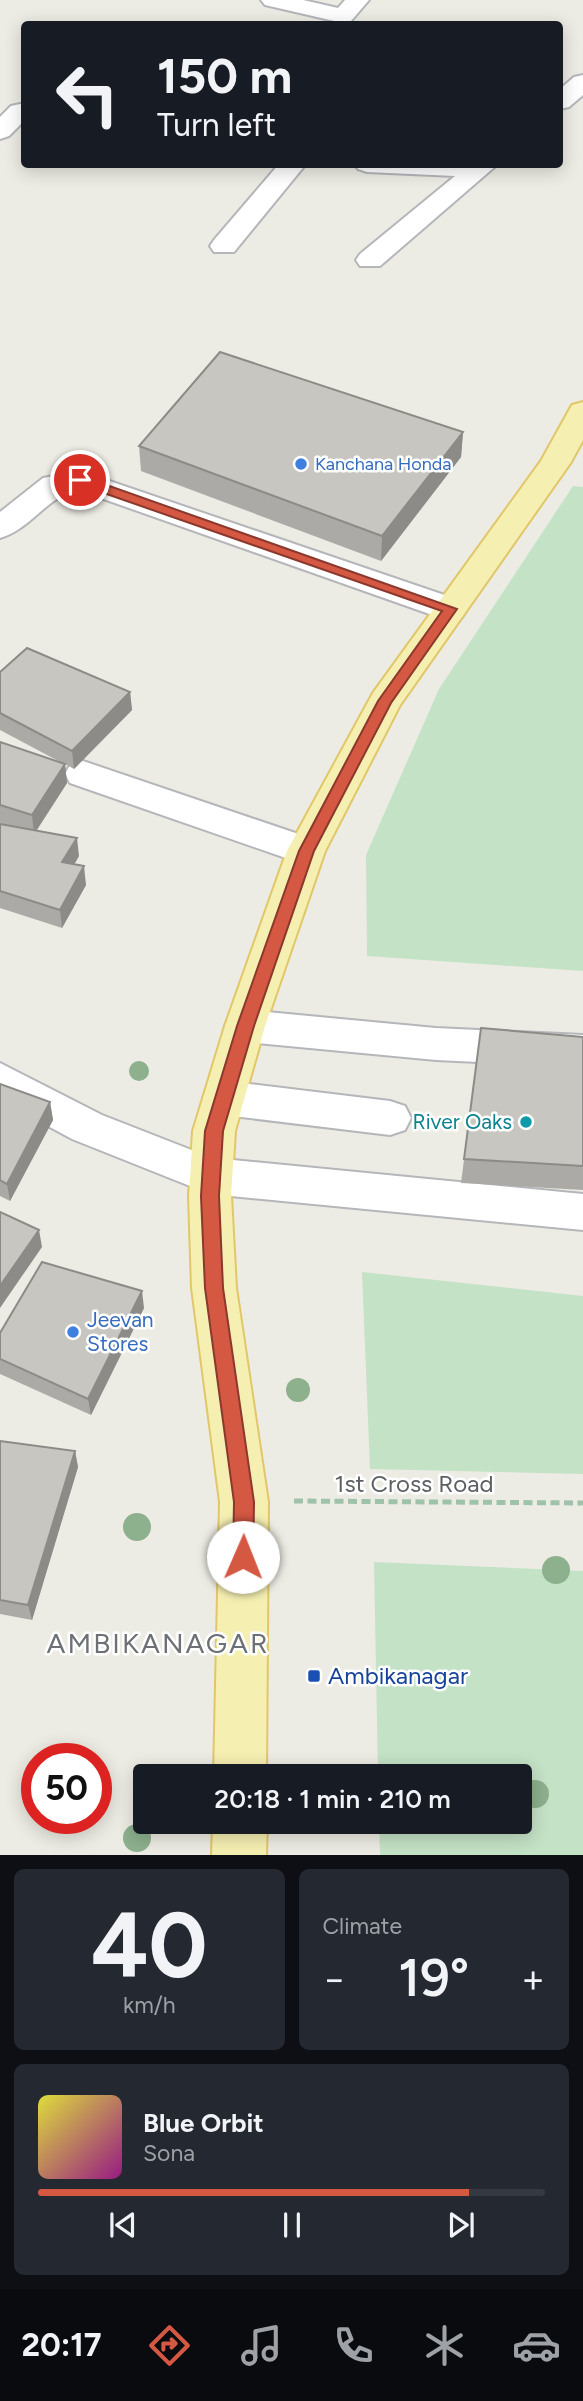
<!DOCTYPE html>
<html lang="en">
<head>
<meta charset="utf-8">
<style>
  body { margin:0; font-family:Figtree,sans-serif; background:#242831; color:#f1f3f6; height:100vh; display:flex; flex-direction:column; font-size:26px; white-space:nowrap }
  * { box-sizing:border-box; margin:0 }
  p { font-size:23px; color:#9ea1a6 }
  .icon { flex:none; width:38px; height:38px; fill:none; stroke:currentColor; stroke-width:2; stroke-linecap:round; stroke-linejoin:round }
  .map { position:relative; height:1855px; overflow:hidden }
  .side { display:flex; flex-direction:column; gap:14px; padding:14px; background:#0d0f14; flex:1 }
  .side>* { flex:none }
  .top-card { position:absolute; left:21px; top:21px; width:542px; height:147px; border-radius:7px; box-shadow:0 4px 18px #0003; background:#171b24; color:#f1f3f6; overflow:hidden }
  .speed { position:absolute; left:21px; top:1743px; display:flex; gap:14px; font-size:35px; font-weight:700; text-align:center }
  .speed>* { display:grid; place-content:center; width:91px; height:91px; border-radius:50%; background:#171b24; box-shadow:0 4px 18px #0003; line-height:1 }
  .speed .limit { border:10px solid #d22; background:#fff; color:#111 }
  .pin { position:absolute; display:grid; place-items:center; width:60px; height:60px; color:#fff; margin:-30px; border:4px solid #fff; border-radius:50%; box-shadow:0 2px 7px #0007 }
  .me { position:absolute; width:77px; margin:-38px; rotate:1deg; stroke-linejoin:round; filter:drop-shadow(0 0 5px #0008) }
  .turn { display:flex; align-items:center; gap:24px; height:147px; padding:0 21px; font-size:32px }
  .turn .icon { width:91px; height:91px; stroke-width:2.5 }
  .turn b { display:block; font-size:49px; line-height:60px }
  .big { font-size:52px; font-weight:600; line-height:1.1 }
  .side .tile { flex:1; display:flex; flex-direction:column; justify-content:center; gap:10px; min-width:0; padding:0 24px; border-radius:10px; background:#242831 }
  .side .dial { align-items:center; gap:0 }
  .dial b { font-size:91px; line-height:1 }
  .song { display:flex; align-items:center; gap:21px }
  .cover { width:84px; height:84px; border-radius:10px; background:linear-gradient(135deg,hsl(60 70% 55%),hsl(310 70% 35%)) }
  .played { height:7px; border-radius:4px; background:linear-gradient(90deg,#d55843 85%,#363941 85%) }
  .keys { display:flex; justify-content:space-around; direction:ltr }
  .heat { display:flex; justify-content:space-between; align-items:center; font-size:38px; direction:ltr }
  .side .tiles { flex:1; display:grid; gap:14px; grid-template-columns:1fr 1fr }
  .tile:last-child { grid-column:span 2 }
  .trip { position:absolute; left:133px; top:1764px; width:399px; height:70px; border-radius:7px; background:#171b24; box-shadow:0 4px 18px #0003; font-weight:600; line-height:70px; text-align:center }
  .menu { display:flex; height:112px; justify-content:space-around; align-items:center; background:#090b0e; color:#9ea1a6 }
  .menu .icon { width:49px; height:49px }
  .menu .current { color:#d55843 }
  .menu b { font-size:32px; color:#f1f3f6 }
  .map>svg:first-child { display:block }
  .green { fill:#c4e2c6 }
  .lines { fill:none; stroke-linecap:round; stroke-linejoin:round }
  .minor-casing { stroke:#b5b6ba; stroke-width:4 }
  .major-casing { stroke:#e1c76a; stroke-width:4 }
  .path { stroke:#9ec2aa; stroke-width:5; stroke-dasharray:9 4.5; stroke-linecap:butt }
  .minor { fill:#fff; fill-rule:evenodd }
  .major { fill:#f5efb1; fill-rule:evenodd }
  .tree { fill:#8db08d }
  .wall { fill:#acaaa6 }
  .shaded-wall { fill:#8c8b87 }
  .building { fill:#c8c6c1; stroke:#8c8b87; stroke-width:2 }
  .route { fill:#d55843; stroke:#8a392c; stroke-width:2 }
  .shop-dot { fill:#3f7fe0; stroke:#fff; stroke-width:2.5 }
  .culture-dot { fill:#0f9aa8; stroke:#fff; stroke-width:2.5 }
  .transit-dot { fill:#1a4fb4; stroke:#fff; stroke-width:2.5 }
  .labels { text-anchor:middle; stroke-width:5; stroke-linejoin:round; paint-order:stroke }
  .far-shop-label { font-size:18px; fill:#366cbe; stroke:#fff; text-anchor:start }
  .culture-label { font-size:21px; fill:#0d838f; stroke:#fff; text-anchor:end }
  .shop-label { font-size:21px; fill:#366cbe; stroke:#fff; text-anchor:start }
  .near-street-label { font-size:24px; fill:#5c5f63; stroke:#fff }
  .near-transit-label { font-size:24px; fill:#164399; stroke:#fff; text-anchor:start }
  .near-neighbourhood-label { font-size:28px; letter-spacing:2px; fill:#6d7175; stroke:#fff }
</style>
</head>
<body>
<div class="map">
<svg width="583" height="1855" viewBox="0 0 583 1855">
  <rect width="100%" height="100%" fill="#edece4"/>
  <!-- green -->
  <g class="green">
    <polygon points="573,486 583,487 583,971 367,956 366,855 439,689"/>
    <polygon points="362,1272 583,1296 583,1474 370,1469"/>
    <polygon points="374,1562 583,1571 583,1855 380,1855 379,1822 520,1822 520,1776 378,1776"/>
  </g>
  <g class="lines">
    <!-- minor casing -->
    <g class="minor-casing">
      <g id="minor">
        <polygon points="261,0 303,0 338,8 345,0 369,0 351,21 343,23 265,5"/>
        <polygon points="583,75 583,95 569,107 560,109 560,89 574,77"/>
        <polygon points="20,104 24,105 24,121 9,136 0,139 0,117 11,106"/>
        <polygon points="279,164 306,164 234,252 214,252 210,246 214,240"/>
        <polygon points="354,164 498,164 380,266 360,266 356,260 360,254 455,176 367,172 358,169"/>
        <path d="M80 471 462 601 467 609 462 617 450 620 438 617 78 490C47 496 30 530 0 538V512L43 478Z"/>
        <polygon points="83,761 319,841 325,851 319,861 306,865 70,783 65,774 70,765"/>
        <polygon points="245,1010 436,1028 583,1035 583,1067 436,1060 245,1042 231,1037 225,1026 231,1015"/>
        <polygon points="0,1063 102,1115 212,1158 583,1194 583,1230 210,1194 72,1139 0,1100"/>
        <polygon points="224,1081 390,1101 405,1106 411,1118 405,1130 390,1135 224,1115 209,1110 203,1098 209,1086"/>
      </g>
    </g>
    <!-- major casing -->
    <g class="major-casing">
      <g id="major">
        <polygon points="583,402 583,440 571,462 400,705 325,851 265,1026 235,1131 231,1196 236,1288 268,1502 266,1776 214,1776 220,1502 192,1288 189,1196 193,1131 225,1026 287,851 373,693 541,461 572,405"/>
        <polygon points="213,1822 267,1822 266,1855 212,1855"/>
      </g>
    </g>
    <!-- path -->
    <polyline class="path" points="294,1501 583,1503"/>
    <!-- minor -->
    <use href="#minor" class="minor"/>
    <!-- major -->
    <use href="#major" class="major"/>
  </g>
  <!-- trees -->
  <g class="tree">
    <circle cx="139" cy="1071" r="10"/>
    <circle cx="298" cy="1390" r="12"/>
    <circle cx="137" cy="1527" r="14"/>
    <circle cx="556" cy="1570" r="14"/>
    <circle cx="535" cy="1794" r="14"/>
    <circle cx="137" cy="1838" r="14"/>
  </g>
  <!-- wall -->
  <g class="wall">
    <polygon points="463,432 461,457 381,561 141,471 139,446"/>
    <polygon points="0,672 130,692 132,710 74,769 65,764 67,783 37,830 79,856 74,865 86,885 62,928 0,908 0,824 5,825 0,823 0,742 64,764 0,730"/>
    <polygon points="481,1028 583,1037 583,1190 461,1183"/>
    <polygon points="0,1084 50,1102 53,1120 10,1201 0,1196"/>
    <polygon points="144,1308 91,1415 0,1374 0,1333"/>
    <polygon points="0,1441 75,1451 78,1467 32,1620 0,1614"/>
  </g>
  <!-- shaded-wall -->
  <g class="shaded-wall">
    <polygon points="463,432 461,457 381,561 382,536"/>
    <polygon points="130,692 132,710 74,769 72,751"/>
    <polygon points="65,764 67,783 34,834 32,815"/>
    <polygon points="77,838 79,856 64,881 62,862"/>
    <polygon points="84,866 86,885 62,928 60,910"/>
    <polygon points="50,1102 53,1120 10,1201 7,1184"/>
    <polygon points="39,1230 42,1247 0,1308 0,1286"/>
    <polygon points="142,1291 144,1308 91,1415 88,1399"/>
    <polygon points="75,1451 78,1467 32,1620 28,1605"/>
  </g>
  <!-- building -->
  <g class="building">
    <polygon points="220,352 463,432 382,536 139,446"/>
    <polygon points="27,648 130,692 72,751 0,713 0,672"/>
    <polygon points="0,742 65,764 32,815 0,805"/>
    <polygon points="0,824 77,838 62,862 84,866 60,910 0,891"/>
    <polygon points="481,1028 583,1037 583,1166 464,1159"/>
    <polygon points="0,1084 50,1102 7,1184 0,1180"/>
    <polygon points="0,1212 39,1230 0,1286"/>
    <polygon points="42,1262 142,1291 88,1399 0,1359 0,1333"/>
    <polygon points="0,1441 75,1451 28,1605 0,1600"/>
  </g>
  <!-- route -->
  <polygon class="route" points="75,477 84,477 457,609 391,703 314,851 254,1026 223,1131 219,1196 223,1288 254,1502 253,1557 250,1564 243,1566 236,1564 233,1557 234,1502 205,1288 201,1196 205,1131 237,1026 299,851 378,701 442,611 75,483"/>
  <!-- markers -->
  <g class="shop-dot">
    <circle cx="301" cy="464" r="7"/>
    <circle cx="73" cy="1332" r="7"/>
  </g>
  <circle class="culture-dot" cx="526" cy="1122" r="7"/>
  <rect class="transit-dot" x="307" y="1669" width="14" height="14" rx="3.5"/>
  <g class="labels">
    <!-- far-shop labels -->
    <g class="far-shop-label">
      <text x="315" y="470">Kanchana Honda</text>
    </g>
    <!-- culture labels -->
    <g class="culture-label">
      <text x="512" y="1129">River Oaks</text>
    </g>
    <!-- shop labels -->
    <g class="shop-label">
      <text x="87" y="1327">Jeevan<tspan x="87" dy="24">Stores</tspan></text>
    </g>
    <!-- near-street labels -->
    <g class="near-street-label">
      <text x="414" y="1492">1st Cross Road</text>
    </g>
    <!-- near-transit labels -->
    <g class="near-transit-label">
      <text x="328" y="1684">Ambikanagar</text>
    </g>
    <!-- near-neighbourhood labels -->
    <g class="near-neighbourhood-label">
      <text x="158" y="1653">AMBIKANAGAR</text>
    </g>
  </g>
</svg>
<div class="speed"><div class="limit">50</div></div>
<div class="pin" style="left:80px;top:480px;background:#d93025"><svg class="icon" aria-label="arrive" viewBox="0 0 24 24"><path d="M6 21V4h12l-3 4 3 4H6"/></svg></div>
<svg class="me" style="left:243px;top:1557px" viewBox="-20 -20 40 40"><circle r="19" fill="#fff"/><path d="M0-13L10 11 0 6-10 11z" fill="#d55843"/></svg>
<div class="trip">20:18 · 1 min · 210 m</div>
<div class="top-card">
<div class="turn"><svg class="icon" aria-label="left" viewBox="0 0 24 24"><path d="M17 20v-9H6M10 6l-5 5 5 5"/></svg><div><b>150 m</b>Turn left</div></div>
</div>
</div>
<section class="side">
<div class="tiles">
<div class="tile dial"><b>40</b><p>km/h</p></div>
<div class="tile"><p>Climate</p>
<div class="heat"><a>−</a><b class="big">19°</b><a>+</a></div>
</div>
<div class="tile">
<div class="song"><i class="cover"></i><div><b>Blue Orbit</b><p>Sona</p></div></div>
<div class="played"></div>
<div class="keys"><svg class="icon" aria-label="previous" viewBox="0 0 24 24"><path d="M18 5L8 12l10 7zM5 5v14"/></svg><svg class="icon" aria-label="pause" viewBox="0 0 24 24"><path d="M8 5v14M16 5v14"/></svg><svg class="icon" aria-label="next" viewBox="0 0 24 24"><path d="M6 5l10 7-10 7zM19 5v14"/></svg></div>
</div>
</div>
</section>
<nav class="menu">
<b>20:17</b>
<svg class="icon current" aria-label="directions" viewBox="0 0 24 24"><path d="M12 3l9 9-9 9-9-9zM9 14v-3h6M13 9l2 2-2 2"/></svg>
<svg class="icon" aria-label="music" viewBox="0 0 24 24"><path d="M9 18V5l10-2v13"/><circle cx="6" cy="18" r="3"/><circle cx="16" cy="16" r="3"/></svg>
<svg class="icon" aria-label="phone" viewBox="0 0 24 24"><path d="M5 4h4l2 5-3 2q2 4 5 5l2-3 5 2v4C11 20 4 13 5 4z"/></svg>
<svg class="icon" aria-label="climate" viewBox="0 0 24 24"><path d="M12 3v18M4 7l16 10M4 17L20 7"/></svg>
<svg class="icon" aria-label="car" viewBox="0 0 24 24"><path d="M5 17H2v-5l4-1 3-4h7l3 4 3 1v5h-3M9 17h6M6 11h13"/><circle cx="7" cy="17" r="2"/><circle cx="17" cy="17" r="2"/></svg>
</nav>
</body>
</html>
